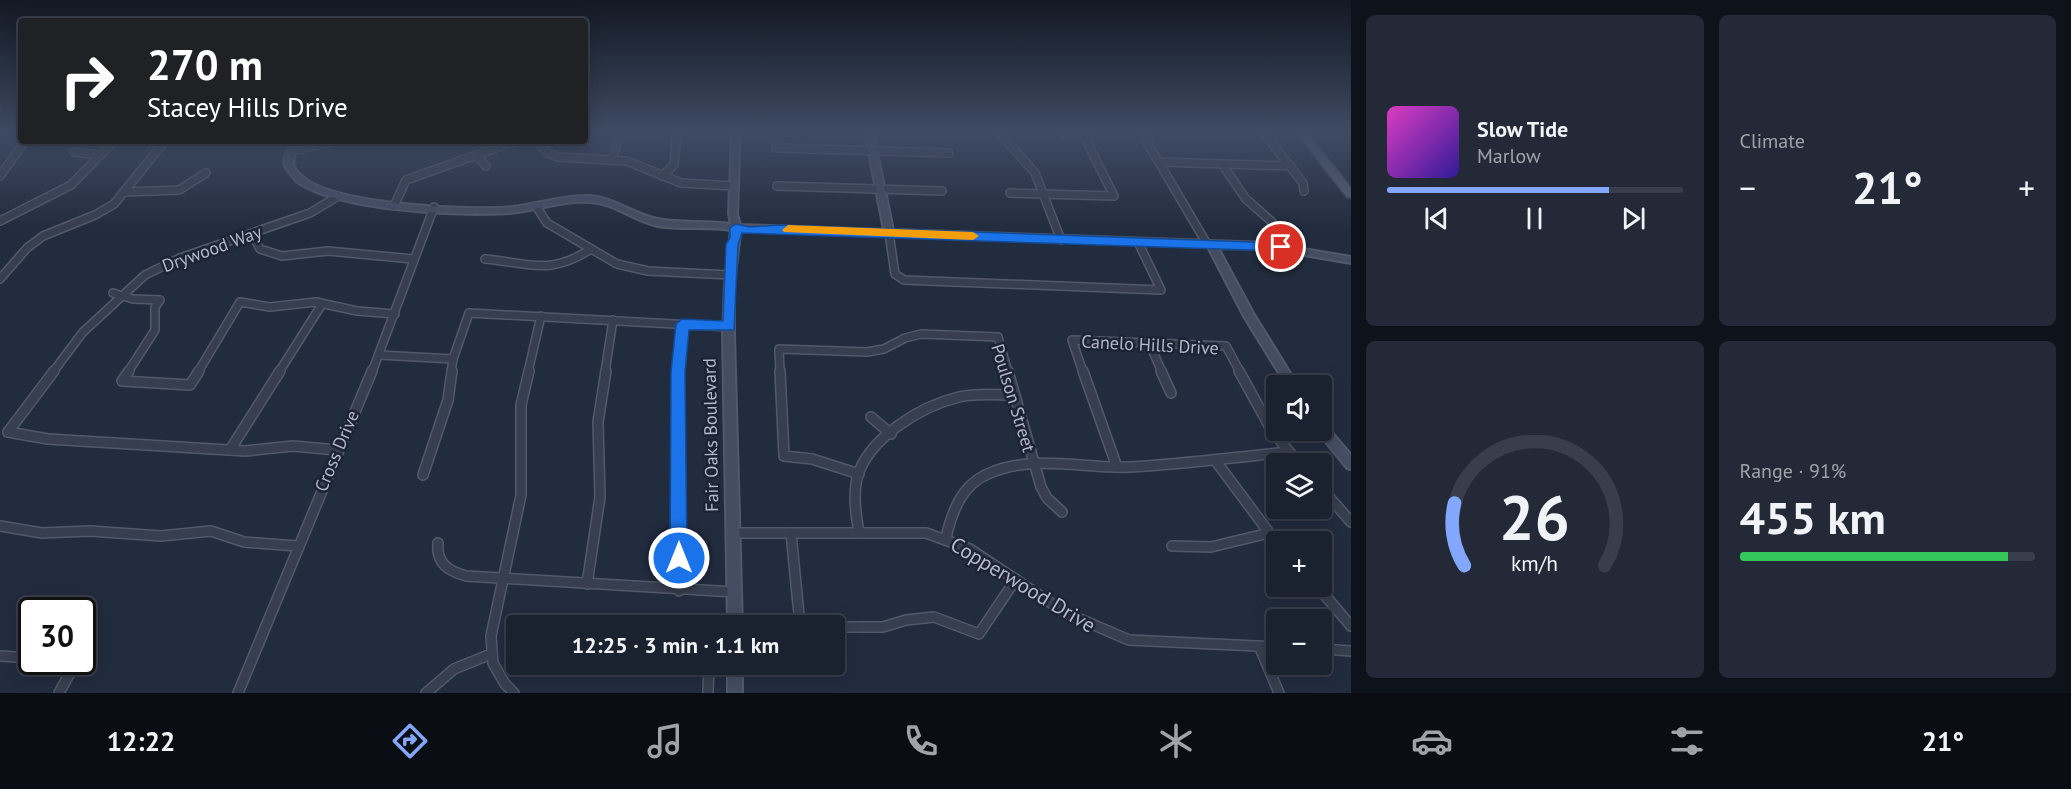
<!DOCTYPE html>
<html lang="en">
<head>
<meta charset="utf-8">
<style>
  body { margin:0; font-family:"PT Sans",sans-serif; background:#232937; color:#f1f3f6; height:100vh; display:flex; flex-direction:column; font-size:22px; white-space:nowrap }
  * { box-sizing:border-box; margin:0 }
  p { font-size:20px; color:#9fa3aa }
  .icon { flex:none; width:33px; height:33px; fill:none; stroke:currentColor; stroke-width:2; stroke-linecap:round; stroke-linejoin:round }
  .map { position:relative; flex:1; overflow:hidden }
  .drawer { display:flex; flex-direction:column; gap:15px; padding:15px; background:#0e121a; width:720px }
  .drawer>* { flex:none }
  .top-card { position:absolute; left:18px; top:18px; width:570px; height:126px; border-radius:6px; box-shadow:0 3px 15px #0003,0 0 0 2px #383e4b; background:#202124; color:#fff; overflow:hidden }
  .controls { position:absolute; left:1266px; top:375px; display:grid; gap:12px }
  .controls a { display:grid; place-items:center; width:66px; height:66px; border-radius:6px; background:#1a212f; box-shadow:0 3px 15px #0003,0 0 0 2px #383e4b; font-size:30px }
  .speed { position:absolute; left:18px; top:597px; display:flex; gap:12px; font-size:30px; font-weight:700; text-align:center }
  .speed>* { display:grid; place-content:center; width:78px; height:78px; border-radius:50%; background:#1a212f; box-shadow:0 3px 15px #0003,0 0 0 2px #383e4b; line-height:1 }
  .speed .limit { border:3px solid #111; border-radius:9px; background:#fff; color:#111 }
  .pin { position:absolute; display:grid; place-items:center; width:51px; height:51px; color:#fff; margin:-26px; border:3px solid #fff; border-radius:50%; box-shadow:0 2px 6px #0007 }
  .me { position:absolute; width:66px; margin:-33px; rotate:0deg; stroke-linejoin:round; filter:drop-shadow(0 0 4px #0008) }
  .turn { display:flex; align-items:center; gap:21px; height:126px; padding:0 30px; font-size:27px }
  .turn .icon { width:78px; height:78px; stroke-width:2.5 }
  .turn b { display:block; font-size:42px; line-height:51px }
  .big { font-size:45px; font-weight:600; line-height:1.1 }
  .drawer .widget { flex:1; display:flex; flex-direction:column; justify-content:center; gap:9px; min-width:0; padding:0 21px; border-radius:9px; background:#232937 }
  .drawer .dial { align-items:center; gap:0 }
  .dial svg { height:156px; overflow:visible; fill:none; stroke:#383e4b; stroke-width:7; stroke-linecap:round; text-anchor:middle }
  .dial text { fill:#f1f3f6; stroke:none }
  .song { display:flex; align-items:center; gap:18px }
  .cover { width:72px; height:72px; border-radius:9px; background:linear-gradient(135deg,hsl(310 70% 55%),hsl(250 70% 35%)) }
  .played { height:6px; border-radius:3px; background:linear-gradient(90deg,#84a7fe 75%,#383e4b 75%) }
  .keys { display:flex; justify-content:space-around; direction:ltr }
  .heat { display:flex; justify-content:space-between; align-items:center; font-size:33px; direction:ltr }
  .charge { height:9px; border-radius:4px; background:linear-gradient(90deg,#34c759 91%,#383e4b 0) }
  .drawer .tiles { flex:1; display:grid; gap:15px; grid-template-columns:repeat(2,1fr) }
  .trip { position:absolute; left:506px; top:615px; width:339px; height:60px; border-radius:6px; background:#1a212f; box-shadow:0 3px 15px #0003,0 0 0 2px #383e4b; font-weight:600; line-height:60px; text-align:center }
  .tabs { display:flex; height:96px; justify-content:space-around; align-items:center; background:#0a0d13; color:#9fa3aa }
  .tabs .icon { width:42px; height:42px }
  .tabs .active { color:#84a7fe }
  .tabs b { font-size:27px; color:#f1f3f6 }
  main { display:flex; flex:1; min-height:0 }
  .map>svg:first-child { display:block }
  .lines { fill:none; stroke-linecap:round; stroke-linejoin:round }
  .street-far1-casing { stroke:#52596a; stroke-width:10 }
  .street-casing { stroke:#52596a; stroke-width:12 }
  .secondary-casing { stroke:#52596a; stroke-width:4 }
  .primary-casing { stroke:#404758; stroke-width:3 }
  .street-far1 { stroke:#373e4f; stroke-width:7 }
  .street { stroke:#373e4f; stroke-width:9 }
  .secondary { fill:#444d62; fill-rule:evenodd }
  .primary { fill:#545d6f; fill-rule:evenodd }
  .route { fill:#1a73e8; stroke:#114b97; stroke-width:1.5 }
  .slow { fill:#f59e0b }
  .labels { text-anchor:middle; stroke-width:5; stroke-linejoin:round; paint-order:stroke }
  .street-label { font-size:18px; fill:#b3b9ca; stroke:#1c2334 }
  .near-street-label { font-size:21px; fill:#b3b9ca; stroke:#1c2334 }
</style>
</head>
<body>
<main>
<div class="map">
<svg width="1351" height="693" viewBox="0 0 1351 693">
  <rect width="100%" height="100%" fill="#222c3f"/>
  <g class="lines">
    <!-- street-far1 casing -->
    <g class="street-far1-casing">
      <g id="street-far1">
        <polyline points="999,132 1035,173 1061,240"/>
        <polyline points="1141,132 1207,244"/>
        <polyline points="1263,132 1303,183 1304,191"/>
        <polyline points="1063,134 1084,135"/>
        <polyline points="537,141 548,153 558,157 627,161 681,183 734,186"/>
        <polyline points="776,148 949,153"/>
        <polyline points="292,151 335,141"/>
        <polyline points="74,152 100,155"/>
        <polyline points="476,155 486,166"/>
        <polyline points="612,160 616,146"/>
        <polyline points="1159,162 1291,166"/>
        <polyline points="1222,164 1246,199 1271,221 1288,247"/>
        <polyline points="0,176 25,141"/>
        <polyline points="662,176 674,165 677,132"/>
        <polyline points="777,186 942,191"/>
        <polyline points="126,192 179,190 206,173"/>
        <polyline points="1010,193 1114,196 1082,132"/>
        <polyline points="394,206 406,180 516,141"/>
        <polyline points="536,206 547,223 617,264 648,271 730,275"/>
        <polyline points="0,221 71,185 114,141"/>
        <polyline points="889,233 895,274 904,280 1161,290 1138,242"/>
        <polyline points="252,234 260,249 282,256 328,251 413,259"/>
        <path d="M485 259C530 263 549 276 591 249"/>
        <polyline points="0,279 27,248 43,236 95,215 114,204 165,141"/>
        <polyline points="113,293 133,299 160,300 155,307 155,330 128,372"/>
        <polyline points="1149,343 1162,372"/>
        <polyline points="379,355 453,359"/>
        <polyline points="53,372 83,332 145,275 180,258 310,213 338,196"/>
        <polyline points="198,372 240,302 270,307 316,302 357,311 395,314"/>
        <polyline points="279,372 322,304"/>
        <polyline points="372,372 434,207"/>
        <polyline points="451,372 453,359 469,313 729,327"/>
        <polyline points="528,372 541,316"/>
        <polyline points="605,372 613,320"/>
        <polyline points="678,372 682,324"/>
        <polyline points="780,372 779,349 867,352 884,349 905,338 921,334 998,337 1008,372"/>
        <polyline points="1083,372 1072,340 1226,346 1240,372"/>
      </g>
    </g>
    <!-- street casing -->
    <g class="street-casing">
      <g id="street">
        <polyline points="129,371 122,381 190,385 199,371"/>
        <polyline points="678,371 679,591"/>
        <polyline points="780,371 784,456 812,459 859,474"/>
        <polyline points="1008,371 1041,487 1047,498 1062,512"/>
        <polyline points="1083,371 1117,467"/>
        <polyline points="1161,371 1171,393"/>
        <polyline points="1239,371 1271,429 1299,464"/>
        <polyline points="871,417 891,434"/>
        <polyline points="8,432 54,371"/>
        <polyline points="8,432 48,439 245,451 293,446 337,450"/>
        <polyline points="230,450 280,371"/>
        <polyline points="1215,460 1276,542"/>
        <polyline points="423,475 448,400 452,371"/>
        <polyline points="1322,489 1351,522"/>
        <polyline points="0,526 42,533 90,531 161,536 211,531 244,542 297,546"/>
        <polyline points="734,533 926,533 970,549 1066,613 1129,640 1276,647"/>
        <polyline points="791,533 799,615 803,622 810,626"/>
        <path d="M859 533C856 515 853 496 857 478 868 438 921 406 959 397 977 393 996 395 1014 395"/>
        <path d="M946 538C952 511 962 484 990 473 1034 454 1084 469 1130 467 1183 464 1236 457 1289 452"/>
        <path d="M438 543C436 563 448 571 466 576L735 592"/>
        <polyline points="1172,546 1211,547 1269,533"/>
        <polyline points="587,584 600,497 598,422 606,371"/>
        <polyline points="1317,586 1351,626"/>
        <polyline points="834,627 883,627 906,620 934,617 979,634 1016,579"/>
        <polyline points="1259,646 1279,693"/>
        <polyline points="1322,649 1351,651"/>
        <polyline points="0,656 32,658"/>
        <polyline points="59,693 76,662 70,662"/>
        <polyline points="238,693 372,371"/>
        <polyline points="426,693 454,669 491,654"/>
        <polyline points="514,693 505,684 493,663 491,636 521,495 521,405 529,371"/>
        <polyline points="708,693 709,664"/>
      </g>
    </g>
    <!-- secondary casing -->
    <g class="secondary-casing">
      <g id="secondary">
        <path d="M732 132H740L737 214 740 225 884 230 865 132H873L893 230 1268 243 1351 257V263L1268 249 1218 248 1253 313 1298 386H1287L1245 318 1208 247 745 231 740 233 734 285V335L742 626H728L723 335 725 285 731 230C707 226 682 230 658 226 634 221 614 203 590 202 562 200 536 211 509 213 457 216 342 211 299 183 295 181 293 176 290 173 287 169 284 166 284 161 284 154 290 147 294 141H302L295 153 293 163C294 168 298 174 303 177 333 205 470 211 513 207 538 204 563 195 589 196 614 197 634 215 658 219 682 224 706 220 731 224L729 214Z"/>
        <polygon points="1322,424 1326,426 1351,455 1351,469 1347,468 1318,432 1317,430 1322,430"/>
        <rect x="728" y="664" width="14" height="29"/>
      </g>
    </g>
    <!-- primary casing -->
    <g class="primary-casing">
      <polygon id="primary" points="1296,132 1306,132 1351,188 1351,198 1347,197"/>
    </g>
    <!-- street-far1 -->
    <use href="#street-far1" class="street-far1"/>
    <!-- street -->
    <use href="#street" class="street"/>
    <!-- secondary -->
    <use href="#secondary" class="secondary"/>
    <!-- primary -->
    <use href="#primary" class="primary"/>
  </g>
  <!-- sky -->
  <linearGradient id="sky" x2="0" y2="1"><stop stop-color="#131823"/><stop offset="0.58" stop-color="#3e4b63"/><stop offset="1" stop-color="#3e4b63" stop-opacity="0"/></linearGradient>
  <rect width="1351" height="229" fill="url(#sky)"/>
  <!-- route -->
  <polygon class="route" points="736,224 750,227 778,225 1281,243 1288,247 1281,251 742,233 738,245 734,330 689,330 685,372 687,558 685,564 679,566 673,564 670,558 671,372 676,324 682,319 723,321 726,244 730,238 730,228"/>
  <!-- slow -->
  <polygon class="slow" points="788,225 973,232 979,236 973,240 784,232 782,230"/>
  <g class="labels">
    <!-- street labels -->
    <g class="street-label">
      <text transform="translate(212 249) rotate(-20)" y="6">Drywood Way</text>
      <text transform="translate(1150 345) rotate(3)" y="6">Canelo Hills Drive</text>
      <text transform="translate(1013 398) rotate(73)" y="6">Poulson Street</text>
      <text transform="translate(711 435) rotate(-91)" y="6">Fair Oaks Boulevard</text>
      <text transform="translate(337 451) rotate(-67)" y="6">Cross Drive</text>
    </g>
    <!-- near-street labels -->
    <g class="near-street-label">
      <text transform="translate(1023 585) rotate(31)" y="7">Copperwood Drive</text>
    </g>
  </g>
</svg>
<div class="controls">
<a><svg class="icon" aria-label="sound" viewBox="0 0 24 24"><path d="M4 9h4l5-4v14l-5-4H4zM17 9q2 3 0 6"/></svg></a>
<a><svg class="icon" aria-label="layers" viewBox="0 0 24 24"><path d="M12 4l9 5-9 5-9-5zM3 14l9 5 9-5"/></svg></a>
<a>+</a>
<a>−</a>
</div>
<div class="speed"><div class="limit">30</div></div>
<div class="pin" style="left:1281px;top:247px;background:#d93025"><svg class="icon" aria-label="arrive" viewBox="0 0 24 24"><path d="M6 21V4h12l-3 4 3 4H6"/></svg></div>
<svg class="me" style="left:679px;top:558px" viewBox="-20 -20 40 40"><circle r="17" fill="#1a73e8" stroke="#fff" stroke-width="3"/><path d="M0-11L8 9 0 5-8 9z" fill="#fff"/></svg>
<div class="trip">12:25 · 3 min · 1.1 km</div>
<div class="top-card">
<div class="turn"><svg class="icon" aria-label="right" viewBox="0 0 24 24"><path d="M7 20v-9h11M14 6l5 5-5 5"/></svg><div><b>270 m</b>Stacey Hills Drive</div></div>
</div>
</div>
<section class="drawer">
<div class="tiles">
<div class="widget">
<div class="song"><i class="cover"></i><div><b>Slow Tide</b><p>Marlow</p></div></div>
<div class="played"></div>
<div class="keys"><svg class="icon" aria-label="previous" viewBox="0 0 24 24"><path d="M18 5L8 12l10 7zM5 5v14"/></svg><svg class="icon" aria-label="pause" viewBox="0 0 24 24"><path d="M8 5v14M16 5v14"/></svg><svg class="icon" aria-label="next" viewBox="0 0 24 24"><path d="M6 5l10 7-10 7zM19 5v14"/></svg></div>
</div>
<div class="widget"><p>Climate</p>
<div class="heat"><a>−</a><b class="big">21°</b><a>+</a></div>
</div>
<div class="widget dial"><svg viewBox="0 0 100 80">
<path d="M14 69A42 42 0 1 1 86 69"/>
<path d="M14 69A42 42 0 0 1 9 37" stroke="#84a7fe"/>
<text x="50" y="56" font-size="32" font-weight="700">26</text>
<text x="50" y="72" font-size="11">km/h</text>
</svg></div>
<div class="widget"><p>Range · 91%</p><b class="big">455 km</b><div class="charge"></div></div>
</div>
</section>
</main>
<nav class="tabs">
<b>12:22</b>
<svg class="icon active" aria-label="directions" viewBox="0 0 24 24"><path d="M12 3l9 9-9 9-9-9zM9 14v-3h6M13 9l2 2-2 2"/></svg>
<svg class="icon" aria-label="music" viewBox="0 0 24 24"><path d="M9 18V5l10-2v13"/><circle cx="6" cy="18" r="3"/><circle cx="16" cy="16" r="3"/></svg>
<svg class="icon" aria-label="phone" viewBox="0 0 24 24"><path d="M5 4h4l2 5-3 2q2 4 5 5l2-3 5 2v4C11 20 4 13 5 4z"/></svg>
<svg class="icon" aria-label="climate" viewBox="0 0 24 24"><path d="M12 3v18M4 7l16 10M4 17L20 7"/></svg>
<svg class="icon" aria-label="car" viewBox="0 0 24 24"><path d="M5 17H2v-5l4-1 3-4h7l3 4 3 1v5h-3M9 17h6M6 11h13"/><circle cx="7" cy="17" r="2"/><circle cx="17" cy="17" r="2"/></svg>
<svg class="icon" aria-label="filters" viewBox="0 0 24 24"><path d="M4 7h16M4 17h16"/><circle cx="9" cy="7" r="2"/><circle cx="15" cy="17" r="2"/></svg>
<b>21°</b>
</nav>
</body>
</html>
